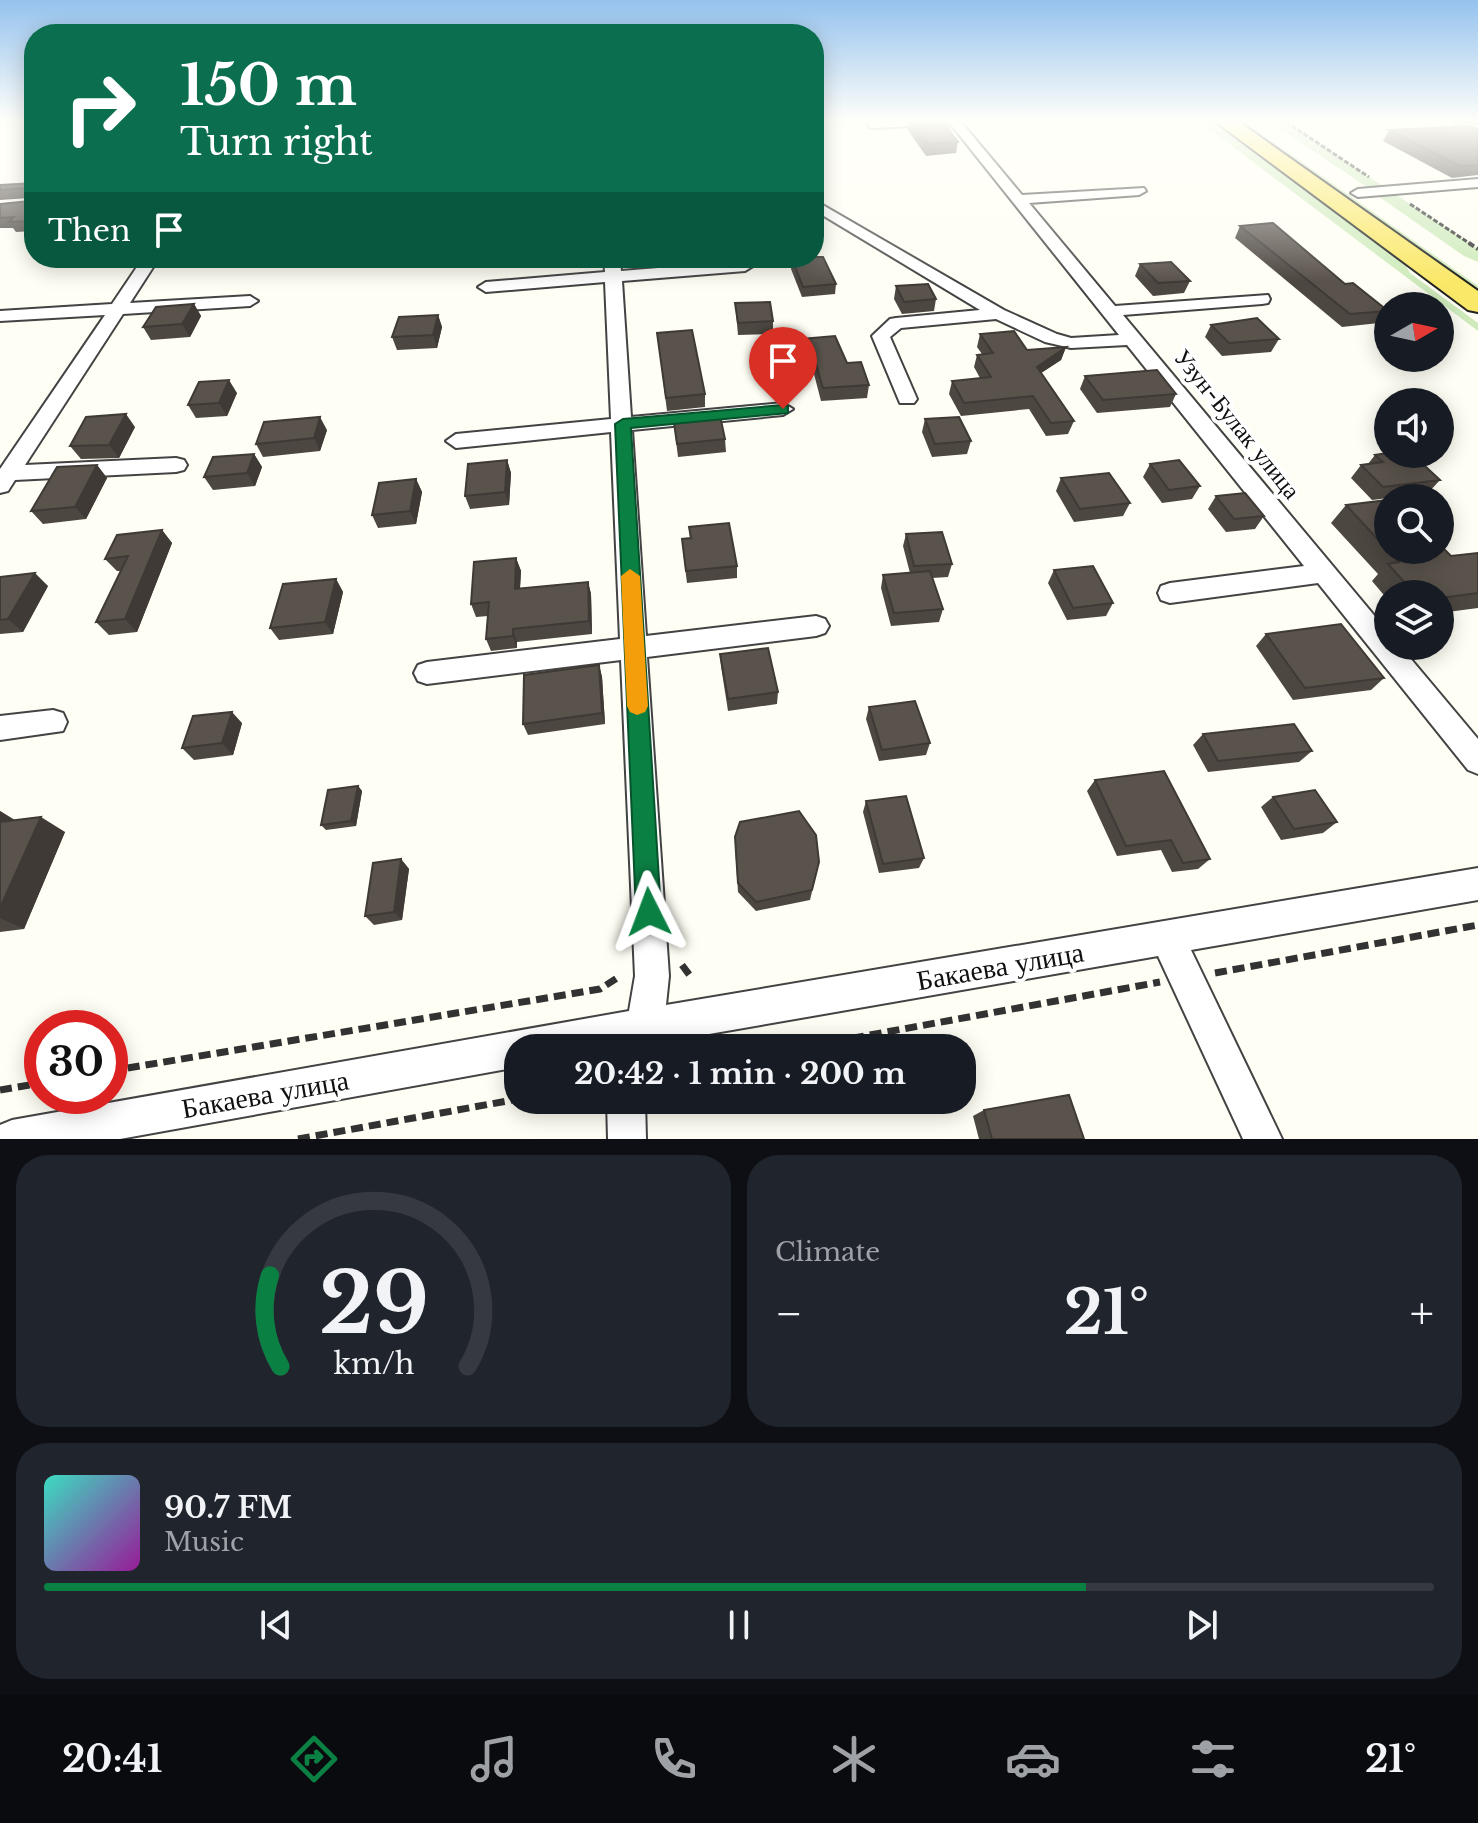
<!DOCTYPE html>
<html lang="en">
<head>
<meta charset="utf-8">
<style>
  body { margin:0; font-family:"Libre Baskerville",serif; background:#20242c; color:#f1f3f6; height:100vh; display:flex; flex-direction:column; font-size:30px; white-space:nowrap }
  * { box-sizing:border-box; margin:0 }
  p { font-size:26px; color:#9ea1a6 }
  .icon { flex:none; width:44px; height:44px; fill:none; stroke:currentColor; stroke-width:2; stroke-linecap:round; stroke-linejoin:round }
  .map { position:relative; height:1139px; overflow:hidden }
  .panel { display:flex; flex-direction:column; gap:16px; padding:16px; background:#0d0f14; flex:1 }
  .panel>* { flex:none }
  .hud { position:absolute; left:24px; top:24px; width:800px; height:244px; border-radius:32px; box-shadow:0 4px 20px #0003; background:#0b6e4f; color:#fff; overflow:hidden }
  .needle { width:52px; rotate:81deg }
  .fabs { position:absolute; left:1374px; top:292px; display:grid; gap:16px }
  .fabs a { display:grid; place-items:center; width:80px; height:80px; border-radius:50%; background:#171b24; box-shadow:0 4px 20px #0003; font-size:40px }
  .speed { position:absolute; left:24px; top:1010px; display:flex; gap:16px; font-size:40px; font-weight:700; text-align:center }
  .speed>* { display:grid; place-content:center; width:104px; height:104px; border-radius:50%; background:#171b24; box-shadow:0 4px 20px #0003; line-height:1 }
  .speed .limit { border:12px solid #d22; background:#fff; color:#111 }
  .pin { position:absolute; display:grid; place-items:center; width:68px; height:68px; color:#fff; margin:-82px -34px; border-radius:50% 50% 50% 0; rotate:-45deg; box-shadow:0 0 8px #0007 }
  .pin .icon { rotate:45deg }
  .me { position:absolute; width:88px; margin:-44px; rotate:357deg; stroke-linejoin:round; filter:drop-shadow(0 0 6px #0008) }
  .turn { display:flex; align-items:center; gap:28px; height:168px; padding:0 24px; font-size:36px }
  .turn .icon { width:104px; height:104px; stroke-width:2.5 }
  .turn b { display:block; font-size:56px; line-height:68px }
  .then { display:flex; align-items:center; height:76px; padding:0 24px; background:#0003; gap:16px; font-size:30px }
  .big { font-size:60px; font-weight:700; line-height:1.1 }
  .panel .widget { flex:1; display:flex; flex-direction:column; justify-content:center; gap:12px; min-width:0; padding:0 28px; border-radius:32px; background:#20242c }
  .panel .dial { align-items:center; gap:0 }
  .dial svg { height:208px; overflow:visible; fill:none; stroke:#363941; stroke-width:7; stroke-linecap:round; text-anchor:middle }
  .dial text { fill:#f1f3f6; stroke:none }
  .song { display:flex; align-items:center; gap:24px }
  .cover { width:96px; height:96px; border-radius:12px; background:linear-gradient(135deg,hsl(170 70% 55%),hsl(300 70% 35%)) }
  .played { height:8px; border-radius:4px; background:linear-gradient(90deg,#0b8043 75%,#363941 75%) }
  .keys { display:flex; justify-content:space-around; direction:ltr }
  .heat { display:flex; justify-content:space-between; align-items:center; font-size:44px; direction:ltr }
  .panel .tiles { flex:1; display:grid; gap:16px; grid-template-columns:1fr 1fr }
  .widget:last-child { grid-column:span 2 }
  .trip { position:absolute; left:504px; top:1034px; width:472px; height:80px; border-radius:32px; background:#171b24; box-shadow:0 4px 20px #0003; font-weight:700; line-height:80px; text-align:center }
  .dock { display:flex; height:128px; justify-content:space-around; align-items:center; background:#090b0e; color:#9ea1a6 }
  .dock .icon { width:56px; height:56px }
  .dock .current { color:#0b8043 }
  .dock b { font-size:36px; color:#f1f3f6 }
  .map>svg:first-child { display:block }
  .green { fill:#cfebbc }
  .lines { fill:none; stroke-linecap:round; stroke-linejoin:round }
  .minor-casing { stroke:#434343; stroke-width:4 }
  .primary-casing { stroke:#212121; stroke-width:4 }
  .path-far2 { stroke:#323232; stroke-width:3; stroke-dasharray:5 2; stroke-linecap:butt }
  .path-far1 { stroke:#323232; stroke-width:4; stroke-dasharray:6 3; stroke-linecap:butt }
  .path { stroke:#323232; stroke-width:7; stroke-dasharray:12 6; stroke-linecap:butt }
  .minor { fill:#fff; fill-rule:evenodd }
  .primary { fill:#fae869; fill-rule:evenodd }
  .wall { fill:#4d4741 }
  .shaded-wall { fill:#3f3a35 }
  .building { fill:#5a534c; stroke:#3f3a35; stroke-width:2 }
  .route { fill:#0b8043; stroke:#07532c; stroke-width:2 }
  .slow { fill:#f59e0b }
  .labels { text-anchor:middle; stroke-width:8; stroke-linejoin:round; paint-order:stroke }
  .street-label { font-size:24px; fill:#101010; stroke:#fff }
  .near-street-label { font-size:28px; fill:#101010; stroke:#fff }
</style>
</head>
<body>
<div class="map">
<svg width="1478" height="1139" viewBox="0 0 1478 1139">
  <rect width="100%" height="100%" fill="#fffef4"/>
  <!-- green -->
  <g class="green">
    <polygon points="1200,122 1214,122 1403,261 1410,273 1478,323 1478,331"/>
    <polygon points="1238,122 1245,122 1478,286 1478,293"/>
    <polygon points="1270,122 1286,122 1389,190 1373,191"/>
    <polygon points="1395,194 1478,249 1478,262 1464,256 1378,196"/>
  </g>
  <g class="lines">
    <!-- minor casing -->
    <g class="minor-casing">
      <g id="minor">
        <polygon points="868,122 919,122 913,126 873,128 869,127"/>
        <polygon points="949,122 961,122 1022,195 1144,188 1146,191 1139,195 1029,203 1115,306 1268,295 1270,299 1268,303 1262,304 1123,315 1388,632 1388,646 1400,646 1478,739 1478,774 1468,770 1318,583 1170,603 1161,600 1158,593 1161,586 1170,583 1304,566 1127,345 1071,348 1045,342 996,319 901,328 890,337 917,399 914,403 900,403 872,336 890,319 896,318 980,310 814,210 814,200 1004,310 1057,334 1071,338 1119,335"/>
        <polygon points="1456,122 1478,125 1478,134 1458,125"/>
        <polygon points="1478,179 1478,187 1358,197 1351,193 1358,189"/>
        <polygon points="143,258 159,258 130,303 250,296 258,301 250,306 123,314 25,465 176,458 184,460 187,465 184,470 176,472 15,480 8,491 0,493 0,469 105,315 0,321 0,311 112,304"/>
        <polygon points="604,258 620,258 621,271 745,261 753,266 745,271 622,281 631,417 783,403 793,409 783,415 632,430 646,636 816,616 825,619 829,626 825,633 816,636 647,657 669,976 666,1005 1478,868 1478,900 1191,950 1282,1139 1243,1139 1158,956 657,1043 655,1048 518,1048 518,1067 120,1139 0,1139 0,1125 12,1120 629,1011 635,976 621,660 427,684 418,681 414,673 418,665 427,662 620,639 611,432 456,448 446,441 456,434 611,419 605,282 486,292 478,287 486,282 605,272"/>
        <polygon points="53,710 63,713 67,722 63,731 0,740 0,716"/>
        <polygon points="607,1100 645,1100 646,1139 608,1139"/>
      </g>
    </g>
    <!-- primary casing -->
    <g class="primary-casing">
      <polygon id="primary" points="1216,122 1239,122 1478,291 1478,312 1468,310"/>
    </g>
    <!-- path-far2 -->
    <g class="path-far2">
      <polyline points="1286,122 1369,177"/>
      <polyline points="1410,204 1472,245"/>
    </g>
    <!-- path-far1 -->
    <polyline class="path-far1" points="1469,243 1478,249"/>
    <!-- path -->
    <g class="path">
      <polyline points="682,965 691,977"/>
      <polyline points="1215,973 1478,925"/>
      <polyline points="799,1048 1160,982"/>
      <polyline points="110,1071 600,989 617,978"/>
      <polyline points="0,1090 42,1083"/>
      <polyline points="298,1139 518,1099"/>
    </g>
    <!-- minor -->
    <use href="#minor" class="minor"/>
    <!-- primary -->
    <use href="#primary" class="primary"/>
  </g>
  <!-- wall -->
  <g class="wall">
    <polygon points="908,122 948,122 950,124 949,130 958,142 956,153 926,156 907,129"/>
    <polygon points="1478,129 1478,175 1452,178 1383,141 1389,130"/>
    <polygon points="34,183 34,231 16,232 13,228 0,228 0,204 30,201 30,198 0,200 0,185"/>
    <polygon points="1240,226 1345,284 1388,311 1379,323 1342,327 1235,238"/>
    <polygon points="792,259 836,284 835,294 802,297 791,269"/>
    <polygon points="1140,264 1190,281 1184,293 1153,296 1135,276"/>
    <polygon points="896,286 936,299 934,311 902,314 894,299"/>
    <polygon points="735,303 773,321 773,334 738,335"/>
    <polygon points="194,304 201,316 190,337 151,340 143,327"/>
    <polygon points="438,315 442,327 437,348 397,350 392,337"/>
    <polygon points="1211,325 1279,339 1271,352 1222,356 1205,337"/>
    <polygon points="657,333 705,394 705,407 667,411"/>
    <polygon points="980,334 1027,350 1066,347 1061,360 1041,373 1074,421 1068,434 1046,436 1029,409 961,416 949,394 952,381 980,378 974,367 977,355 982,354 977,347"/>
    <polygon points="802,339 847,363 869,385 867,398 821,401 814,374 809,374 801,352"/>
    <polygon points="1085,376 1176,394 1170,407 1097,413 1080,389"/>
    <polygon points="237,393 227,416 196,418 188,405"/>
    <polygon points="673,416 725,439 726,452 678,457"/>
    <polygon points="925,419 971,441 967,454 932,457 922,432"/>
    <polygon points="135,427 119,458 81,459 70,446"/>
    <polygon points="327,430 320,451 263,457 256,444"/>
    <polygon points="254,454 262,467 255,486 213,490 204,477"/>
    <polygon points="1375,455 1440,480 1428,493 1372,500 1351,478 1361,465 1368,464"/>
    <polygon points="507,460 511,473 509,505 470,509 465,496"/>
    <polygon points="1150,464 1200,486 1192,499 1162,503 1143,477"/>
    <polygon points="97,465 107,478 86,519 43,524 31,511"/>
    <polygon points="1061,478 1130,503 1123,516 1074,522 1056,491"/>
    <polygon points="416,479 422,492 416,524 378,528 372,515"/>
    <polygon points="1216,496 1264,516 1255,529 1226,532 1208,509"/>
    <polygon points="1346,505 1451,556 1478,553 1478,608 1440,613 1440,594 1388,594 1388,600 1372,581 1378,574 1331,523"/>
    <polygon points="689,527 737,566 737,578 687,583 683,552 690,538"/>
    <polygon points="162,530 172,543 137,632 109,635 96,622 121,571 117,571 105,559"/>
    <polygon points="906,534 952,564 948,577 932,578 943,609 939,622 891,626 881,588 883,575 910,573 903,546"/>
    <polygon points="516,558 521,571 520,589 588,582 591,594 592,634 517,642 517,648 491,651 486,639 488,616 476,617 471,604"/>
    <polygon points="1054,570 1113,603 1106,616 1067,620 1048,583"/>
    <polygon points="0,577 48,586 23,632 0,634"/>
    <polygon points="336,579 343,592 333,634 279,640 270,628"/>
    <polygon points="1266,634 1384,678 1371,690 1293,700 1256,646"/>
    <polygon points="720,654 778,692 777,704 728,711 721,666"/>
    <polygon points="599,665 602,677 605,724 528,735 523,724"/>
    <polygon points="869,707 930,743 926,755 879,761 866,719"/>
    <polygon points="242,723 233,755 194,760 182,748"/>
    <polygon points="1203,734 1312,751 1299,762 1208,772 1193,745"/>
    <polygon points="1095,780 1210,859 1198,869 1172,872 1161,850 1117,856 1087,791"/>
    <polygon points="358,786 362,791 356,826 326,830 321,825"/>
    <polygon points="1273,797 1337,822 1323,833 1281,840 1261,807"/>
    <polygon points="866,801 924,858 919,868 879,873 863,812"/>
    <polygon points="0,811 14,820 65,832 24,929 0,932"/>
    <polygon points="735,847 819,862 810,900 756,911 738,892"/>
    <polygon points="401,859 409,869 402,920 374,925 365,916"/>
    <polygon points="984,1110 1084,1139 979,1139 973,1116"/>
  </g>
  <!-- shaded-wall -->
  <g class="shaded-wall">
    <polygon points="194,304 201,316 190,337 182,324"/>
    <polygon points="438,315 442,327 437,348 433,335"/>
    <polygon points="1066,347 1061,360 1032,379 1037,367"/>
    <polygon points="229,380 237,393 227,416 219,403"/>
    <polygon points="126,414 135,427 119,458 109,445"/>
    <polygon points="320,417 327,430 320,451 314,438"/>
    <polygon points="254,454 262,467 255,486 247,473"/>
    <polygon points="507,460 511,473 509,505 505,492"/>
    <polygon points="97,465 107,478 86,519 75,507"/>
    <polygon points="416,479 422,492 416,524 410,511"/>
    <polygon points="162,530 172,543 137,632 125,619"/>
    <polygon points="516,558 521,571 519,602 515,589"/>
    <polygon points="35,573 48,586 23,632 8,619"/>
    <polygon points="336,579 343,592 333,634 325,622"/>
    <polygon points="588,582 591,594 592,634 589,621"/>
    <polygon points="513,629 517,642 517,648 513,636"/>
    <polygon points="599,665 602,677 605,724 602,713"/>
    <polygon points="232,712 242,723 233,755 222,743"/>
    <polygon points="358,786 362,791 356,826 351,821"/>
    <polygon points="0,811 23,825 0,828"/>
    <polygon points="41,817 65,832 24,929 0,918 0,908"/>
    <polygon points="401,859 409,869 402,920 394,912"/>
  </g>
  <!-- building -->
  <g class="building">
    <polygon points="911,122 948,122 950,124 944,124 958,142 928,144"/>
    <polygon points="1471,126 1478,129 1478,165 1460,166 1389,130"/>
    <polygon points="34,183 34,221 9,222 14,217 0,218 0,204 30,201 31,191 27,188 0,190 0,185"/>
    <polygon points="1273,223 1345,284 1353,283 1388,311 1350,314 1240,226"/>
    <polygon points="814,257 823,257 836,284 803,287 792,259"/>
    <polygon points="1171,262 1190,281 1158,283 1140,264"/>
    <polygon points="928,284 936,299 904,302 896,286"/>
    <polygon points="770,302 773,321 738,323 735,303"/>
    <polygon points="194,304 182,324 143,327 156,307"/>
    <polygon points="438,315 433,335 392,337 399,317"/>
    <polygon points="1257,318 1279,339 1229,343 1211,325"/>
    <polygon points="692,330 705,394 666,398 657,333"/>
    <polygon points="1014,331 1027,350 1066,347 1037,367 1074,421 1051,423 1033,396 964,403 952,381 991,377 977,355 993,353 980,334"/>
    <polygon points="835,336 847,363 861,362 869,385 823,388 815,361 810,361 802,339"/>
    <polygon points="1157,370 1176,394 1103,400 1085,376"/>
    <polygon points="229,380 219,403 188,405 199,382"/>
    <polygon points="719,411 725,439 677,444 673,416"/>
    <polygon points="126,414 109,445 70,446 86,417"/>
    <polygon points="320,417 314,438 256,444 264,422"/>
    <polygon points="959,417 971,441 935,444 925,419"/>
    <polygon points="1388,453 1412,454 1440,480 1383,487 1361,465 1383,462 1375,455"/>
    <polygon points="254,454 247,473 204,477 213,457"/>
    <polygon points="507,460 505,492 465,496 468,464"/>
    <polygon points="1179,460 1200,486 1169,490 1150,464"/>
    <polygon points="97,465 75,507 31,511 57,467"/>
    <polygon points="1109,473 1130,503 1080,509 1061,478"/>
    <polygon points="416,479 410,511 372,515 379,483"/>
    <polygon points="1245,493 1264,516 1234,519 1216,496"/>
    <polygon points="1388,500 1388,550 1440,550 1440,545 1451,556 1478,553 1478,593 1440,598 1440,594 1415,594 1388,564 1399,562 1346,505"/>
    <polygon points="729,523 737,566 686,571 682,539 691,538 689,527"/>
    <polygon points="162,530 125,619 96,622 128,556 105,559 117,535"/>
    <polygon points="942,532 952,564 914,566 906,534"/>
    <polygon points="516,558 515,589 588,582 589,621 513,629 513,636 486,639 489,602 471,604 474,562"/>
    <polygon points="1093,566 1113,603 1073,608 1054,570"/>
    <polygon points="930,571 943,609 894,613 883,575"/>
    <polygon points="35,573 8,619 0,620 0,577"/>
    <polygon points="336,579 325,622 270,628 283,584"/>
    <polygon points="1341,624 1384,678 1305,688 1266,634"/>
    <polygon points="768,648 778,692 728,699 720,654"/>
    <polygon points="599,665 602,713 523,724 524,675"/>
    <polygon points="915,701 930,743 882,750 869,707"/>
    <polygon points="232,712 222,743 182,748 193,716"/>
    <polygon points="1294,724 1312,751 1218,761 1203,734"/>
    <polygon points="1164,771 1210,859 1183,863 1171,840 1126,846 1095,780"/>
    <polygon points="358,786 351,821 321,825 328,790"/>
    <polygon points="1315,790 1337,822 1294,829 1273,797"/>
    <polygon points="906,796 924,858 883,864 866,801"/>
    <polygon points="799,811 816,835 819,862 812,890 756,902 738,883 735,837 740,822"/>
    <polygon points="41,817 0,908 0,822"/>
    <polygon points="401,859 394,912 365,916 373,863"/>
    <polygon points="1069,1095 1084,1139 992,1139 984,1110"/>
  </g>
  <!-- sky -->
  <linearGradient id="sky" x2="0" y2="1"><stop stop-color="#95c2ee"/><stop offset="0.43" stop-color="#fffffa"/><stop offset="1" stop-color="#fffffa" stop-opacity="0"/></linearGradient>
  <rect width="1478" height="281" fill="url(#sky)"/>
  <!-- route -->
  <polygon class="route" points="783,405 788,406 788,413 631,428 661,912 658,921 649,925 640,921 636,912 615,424 623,419"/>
  <!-- slow -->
  <polygon class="slow" points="630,569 640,576 648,706 645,712 637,715 630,712 627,706 621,576"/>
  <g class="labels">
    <!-- street labels -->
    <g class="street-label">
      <text transform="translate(1237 424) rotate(51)" y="8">Узун-Булак улица</text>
    </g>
    <!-- near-street labels -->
    <g class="near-street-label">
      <text transform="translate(1000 966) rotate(-10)" y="10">Бакаева улица</text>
      <text transform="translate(265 1094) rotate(-10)" y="10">Бакаева улица</text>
    </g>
  </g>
</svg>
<div class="fabs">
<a><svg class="needle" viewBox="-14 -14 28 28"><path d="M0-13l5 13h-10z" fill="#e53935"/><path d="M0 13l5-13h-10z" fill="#9ea1a6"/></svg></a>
<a><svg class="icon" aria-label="sound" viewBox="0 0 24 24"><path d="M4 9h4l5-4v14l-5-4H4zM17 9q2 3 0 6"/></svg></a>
<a><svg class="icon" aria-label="search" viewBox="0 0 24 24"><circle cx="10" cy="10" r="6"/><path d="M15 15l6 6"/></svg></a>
<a><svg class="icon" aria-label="layers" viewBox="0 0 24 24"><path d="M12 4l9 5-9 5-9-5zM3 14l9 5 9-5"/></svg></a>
</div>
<div class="speed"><div class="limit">30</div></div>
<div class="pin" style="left:783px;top:409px;background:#d93025"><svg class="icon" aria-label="arrive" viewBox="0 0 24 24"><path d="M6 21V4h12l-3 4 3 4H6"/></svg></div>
<svg class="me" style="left:649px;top:912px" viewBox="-20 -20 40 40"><path d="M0-17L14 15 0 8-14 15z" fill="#0b8043" stroke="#fff" stroke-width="4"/></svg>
<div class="trip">20:42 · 1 min · 200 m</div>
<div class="hud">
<div class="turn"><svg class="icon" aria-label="right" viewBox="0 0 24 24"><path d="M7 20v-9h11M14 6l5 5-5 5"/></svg><div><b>150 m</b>Turn right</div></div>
<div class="then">Then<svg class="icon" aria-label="arrive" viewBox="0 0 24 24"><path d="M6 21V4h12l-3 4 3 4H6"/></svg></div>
</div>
</div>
<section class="panel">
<div class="tiles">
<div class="widget dial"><svg viewBox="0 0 100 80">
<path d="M14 69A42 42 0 1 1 86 69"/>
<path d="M14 69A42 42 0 0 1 10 34" stroke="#0b8043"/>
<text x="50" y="56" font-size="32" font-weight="700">29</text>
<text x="50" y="72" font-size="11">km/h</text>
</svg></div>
<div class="widget"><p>Climate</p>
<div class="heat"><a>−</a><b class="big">21°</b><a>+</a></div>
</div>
<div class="widget">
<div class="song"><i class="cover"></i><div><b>90.7 FM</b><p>Music</p></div></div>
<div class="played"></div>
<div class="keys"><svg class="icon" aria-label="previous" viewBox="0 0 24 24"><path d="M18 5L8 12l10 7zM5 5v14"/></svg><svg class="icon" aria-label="pause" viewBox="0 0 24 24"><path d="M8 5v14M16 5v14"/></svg><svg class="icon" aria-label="next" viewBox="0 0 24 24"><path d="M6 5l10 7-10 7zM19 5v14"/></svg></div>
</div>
</div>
</section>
<nav class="dock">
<b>20:41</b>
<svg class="icon current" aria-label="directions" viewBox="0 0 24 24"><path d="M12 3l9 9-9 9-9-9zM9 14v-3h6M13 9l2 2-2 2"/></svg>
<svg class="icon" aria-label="music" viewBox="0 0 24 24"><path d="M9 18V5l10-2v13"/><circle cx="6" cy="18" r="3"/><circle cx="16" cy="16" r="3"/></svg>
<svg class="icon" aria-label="phone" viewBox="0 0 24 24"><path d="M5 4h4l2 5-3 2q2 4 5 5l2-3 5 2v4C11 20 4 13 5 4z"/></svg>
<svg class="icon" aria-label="climate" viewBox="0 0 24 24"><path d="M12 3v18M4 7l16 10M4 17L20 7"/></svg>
<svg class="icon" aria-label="car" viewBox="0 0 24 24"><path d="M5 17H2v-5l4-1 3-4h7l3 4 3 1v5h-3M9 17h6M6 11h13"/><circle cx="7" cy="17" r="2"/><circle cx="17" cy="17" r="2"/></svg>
<svg class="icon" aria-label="filters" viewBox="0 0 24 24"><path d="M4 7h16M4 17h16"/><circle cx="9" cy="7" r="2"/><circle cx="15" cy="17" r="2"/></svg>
<b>21°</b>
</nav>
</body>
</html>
